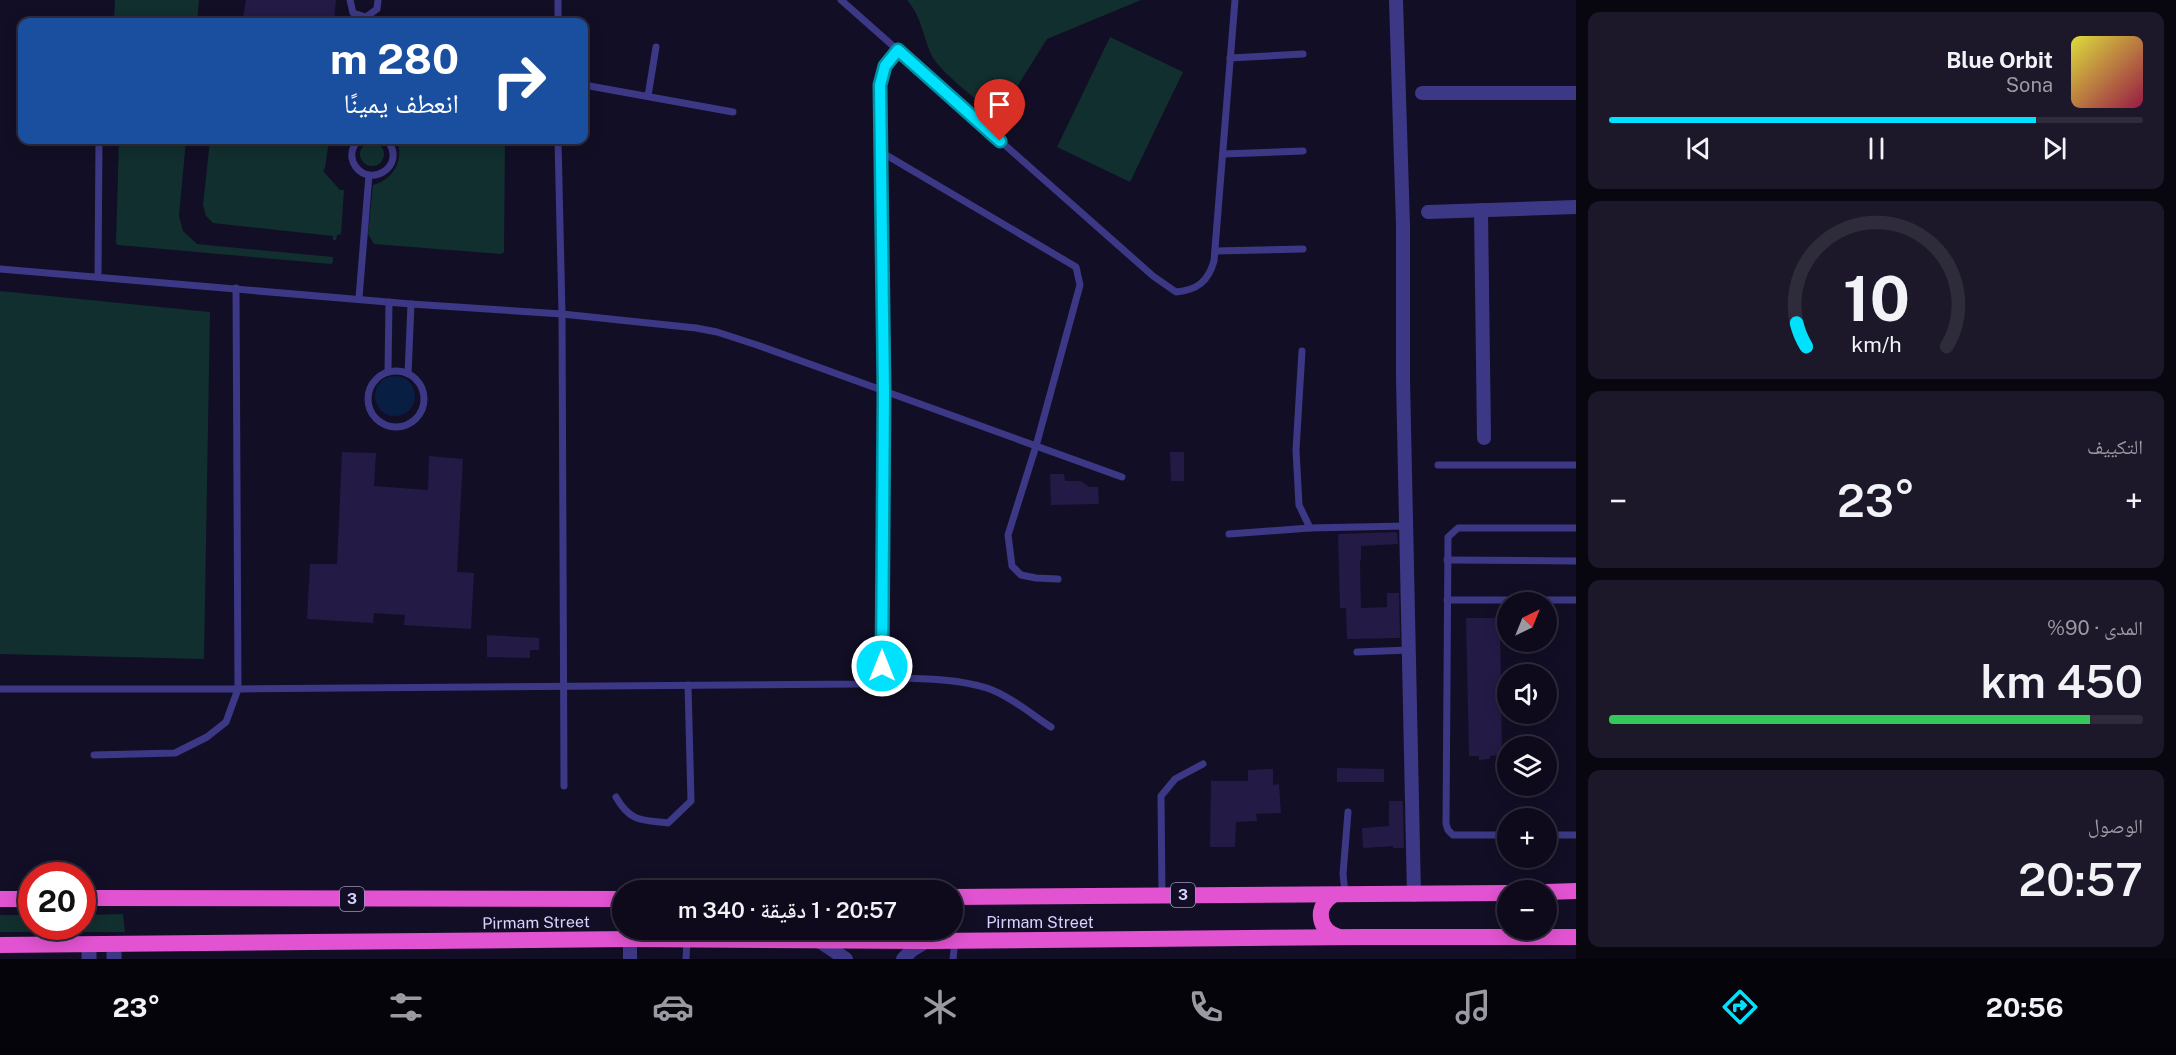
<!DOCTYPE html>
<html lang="ar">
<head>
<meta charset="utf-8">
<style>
  body { margin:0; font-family:"Public Sans","Noto Naskh Arabic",sans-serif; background:#1c1829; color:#f1f3f6; direction:rtl; height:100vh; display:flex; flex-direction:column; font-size:22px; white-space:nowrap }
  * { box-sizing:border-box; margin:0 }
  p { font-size:20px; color:#9b9aa3 }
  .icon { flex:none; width:33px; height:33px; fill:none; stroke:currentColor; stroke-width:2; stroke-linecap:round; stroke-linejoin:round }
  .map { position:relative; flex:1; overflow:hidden; direction:ltr }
  .side { display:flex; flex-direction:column; gap:12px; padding:12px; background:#08060f; width:600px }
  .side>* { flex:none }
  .hud { position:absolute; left:18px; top:18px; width:570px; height:126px; border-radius:12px; box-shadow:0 3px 15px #0003,0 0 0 2px #2e2b3b; direction:rtl; background:#1a4fa0; color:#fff; overflow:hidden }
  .needle { width:39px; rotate:43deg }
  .tools { position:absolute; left:1497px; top:592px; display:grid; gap:12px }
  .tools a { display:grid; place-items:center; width:60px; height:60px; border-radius:50%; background:#0e0a1c; box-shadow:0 3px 15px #0003,0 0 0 2px #2e2b3b; font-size:30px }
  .speed { position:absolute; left:18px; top:862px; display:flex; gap:12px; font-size:30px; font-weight:700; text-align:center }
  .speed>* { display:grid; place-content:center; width:78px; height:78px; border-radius:50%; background:#0e0a1c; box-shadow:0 3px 15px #0003,0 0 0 2px #2e2b3b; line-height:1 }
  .speed .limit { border:9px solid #d22; background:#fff; color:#111 }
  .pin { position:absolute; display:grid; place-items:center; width:51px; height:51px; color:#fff; margin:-62px -26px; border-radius:50% 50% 50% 0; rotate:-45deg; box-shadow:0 0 6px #0007 }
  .pin .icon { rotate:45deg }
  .me { position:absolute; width:66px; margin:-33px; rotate:0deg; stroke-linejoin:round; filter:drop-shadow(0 0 4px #0008) }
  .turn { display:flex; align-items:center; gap:21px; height:126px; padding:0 30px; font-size:27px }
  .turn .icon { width:78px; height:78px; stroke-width:2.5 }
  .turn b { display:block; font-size:42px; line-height:51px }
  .big { font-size:45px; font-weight:600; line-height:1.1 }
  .side .card { flex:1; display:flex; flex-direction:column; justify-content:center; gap:9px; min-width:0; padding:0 21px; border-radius:12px; background:#1c1829 }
  .side .dial { align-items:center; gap:0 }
  .dial svg { height:156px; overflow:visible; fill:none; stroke:#2e2b3b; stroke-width:7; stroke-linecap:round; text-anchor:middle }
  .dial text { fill:#f1f3f6; stroke:none }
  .song { display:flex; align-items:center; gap:18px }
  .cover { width:72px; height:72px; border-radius:9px; background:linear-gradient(135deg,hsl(60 70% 55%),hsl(340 70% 35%)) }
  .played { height:6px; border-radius:3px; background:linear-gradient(90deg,#00e1fd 80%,#2e2b3b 80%) }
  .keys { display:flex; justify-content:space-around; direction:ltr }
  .heat { display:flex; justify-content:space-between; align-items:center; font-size:33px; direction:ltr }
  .charge { height:9px; border-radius:4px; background:linear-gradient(90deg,#34c759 90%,#2e2b3b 0) }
  .trip { position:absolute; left:612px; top:880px; width:351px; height:60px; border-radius:30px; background:#0e0a1c; box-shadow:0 3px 15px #0003,0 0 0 2px #2e2b3b; font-weight:600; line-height:60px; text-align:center; direction:rtl }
  .tab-bar { display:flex; height:96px; justify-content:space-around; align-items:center; background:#06040b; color:#9b9aa3 }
  .tab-bar .icon { width:42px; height:42px }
  .tab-bar .selected { color:#00e1fd }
  .tab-bar b { font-size:27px; color:#f1f3f6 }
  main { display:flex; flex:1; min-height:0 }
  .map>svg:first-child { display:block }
  .green { fill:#112f2e }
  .water { fill:#091e43 }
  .building { fill:#231a46 }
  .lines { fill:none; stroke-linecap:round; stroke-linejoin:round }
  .service { stroke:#3c3885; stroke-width:7 }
  .minor { stroke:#3c3885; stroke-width:14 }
  .tertiary { stroke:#3c3885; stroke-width:15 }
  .trunk { stroke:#e153d0; stroke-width:16 }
  .route-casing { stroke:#0092a4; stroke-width:15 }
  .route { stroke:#00e1fd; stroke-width:10 }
  .labels { text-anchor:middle; stroke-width:6; stroke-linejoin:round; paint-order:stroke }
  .shield { fill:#120e25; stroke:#9d97be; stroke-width:1.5 }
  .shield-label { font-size:15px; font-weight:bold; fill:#d8d2ff }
  .street-label { font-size:16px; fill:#d8d2ff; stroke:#120e25 }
</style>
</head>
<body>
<main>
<section class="side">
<div class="card">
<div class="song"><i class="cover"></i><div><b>Blue Orbit</b><p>Sona</p></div></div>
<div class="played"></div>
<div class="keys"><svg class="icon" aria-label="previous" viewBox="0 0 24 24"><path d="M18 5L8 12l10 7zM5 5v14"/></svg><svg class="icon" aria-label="pause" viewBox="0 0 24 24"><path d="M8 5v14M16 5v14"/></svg><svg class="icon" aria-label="next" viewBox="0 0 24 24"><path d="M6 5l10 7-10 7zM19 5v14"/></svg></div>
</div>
<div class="card dial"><svg viewBox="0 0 100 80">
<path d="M14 69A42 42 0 1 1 86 69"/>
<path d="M14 69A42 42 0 0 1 9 57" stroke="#00e1fd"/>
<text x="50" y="56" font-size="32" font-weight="700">10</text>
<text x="50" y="72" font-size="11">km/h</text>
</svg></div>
<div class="card"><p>التكييف</p>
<div class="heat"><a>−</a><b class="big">23°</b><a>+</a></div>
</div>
<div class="card"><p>المدى · 90%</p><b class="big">450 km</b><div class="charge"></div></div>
<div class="card"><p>الوصول</p><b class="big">20:57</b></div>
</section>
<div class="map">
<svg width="1576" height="959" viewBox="0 0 1576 959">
  <rect width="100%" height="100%" fill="#120e25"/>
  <!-- green -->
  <g class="green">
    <polygon points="115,0 199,0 197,22 122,22 122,20 114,20"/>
    <path d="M907 0H1141L1047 39 998 117C982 104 941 73 932 56 922 35 923 19 907 0Z"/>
    <polygon points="1110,37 1183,72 1130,182 1057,147"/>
    <polygon points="119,140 186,140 179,216 183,231 197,244 333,257 333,262 331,264 118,245 116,243"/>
    <polygon points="210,140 329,140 325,168 323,171 340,190 344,190 341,234 337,235 336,240 333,240 333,236 213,223 206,216 203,205"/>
    <path d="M397 140 505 141 504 252 501 254 374 244 368 234 373 185C394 179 404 160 397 140Z"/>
    <circle cx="372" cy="154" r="12"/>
    <polygon points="0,291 210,312 204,659 0,654"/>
    <polygon points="123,914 125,932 0,932 0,915 31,915 32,927 82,927 83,915"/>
  </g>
  <!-- water -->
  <circle class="water" cx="395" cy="396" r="20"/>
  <!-- building -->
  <g class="building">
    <polygon points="246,0 336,0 334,22 242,22"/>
    <polygon points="342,452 376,453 374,486 428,490 429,456 463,459 457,572 474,573 471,629 404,625 405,615 374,613 373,623 307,619 310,564 337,564"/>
    <polygon points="1170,452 1184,452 1184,481 1171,481"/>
    <polygon points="1050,474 1064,474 1065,481 1081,481 1089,487 1098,487 1099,504 1051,505"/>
    <polygon points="1397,532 1398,544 1361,546 1361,560 1360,560 1361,608 1387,607 1387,593 1399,593 1400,638 1347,639 1346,608 1340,608 1338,534"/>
    <polygon points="1466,618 1500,618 1502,755 1490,756 1490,759 1479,760 1479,756 1469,756"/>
    <polygon points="487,635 539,638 539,650 530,650 530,658 487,657"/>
    <polygon points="1337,768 1384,769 1384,782 1337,782"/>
    <polygon points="1273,769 1273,785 1279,784 1281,813 1256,814 1257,821 1236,822 1235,847 1210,847 1211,781 1248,781 1248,770"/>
    <polygon points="1389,801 1403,801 1404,848 1393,848 1393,846 1363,848 1362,828 1389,826"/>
  </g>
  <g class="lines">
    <!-- service -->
    <g class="service">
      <polyline points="350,0 353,13 366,17 377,9 378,0"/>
      <path d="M841 0 1153 276 1176 292C1197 290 1208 282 1214 261L1235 0"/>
      <polyline points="558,22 558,0"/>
      <polyline points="1230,58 1303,54"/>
      <polyline points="584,85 733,112"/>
      <polyline points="648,96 656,47"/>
      <path d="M358 140C353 146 350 154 353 162 366 191 409 167 387 140"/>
      <polyline points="558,140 562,314 564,786"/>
      <polyline points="881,152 1076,267 1080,285 1036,446 1008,535 1012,566 1021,575 1036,578 1058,579"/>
      <polyline points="1223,154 1303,151"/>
      <polyline points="1215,251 1303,249"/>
      <polyline points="0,269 411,304 562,314 696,328 717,332 757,345 1122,477"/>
      <polyline points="98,277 99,140"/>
      <polyline points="236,288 238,689 858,684 875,677 882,666 884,391 880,85 885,66 898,50"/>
      <polyline points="359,298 369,175"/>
      <polyline points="1302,351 1296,450 1299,505 1310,528 1406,526"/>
      <circle cx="396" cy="399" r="28"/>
      <polyline points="388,372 389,302"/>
      <polyline points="408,374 411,304"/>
      <polyline points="1438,465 1576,465"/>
      <polyline points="1229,534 1310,528"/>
      <polyline points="1447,560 1576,561"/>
      <polyline points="1447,600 1576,600"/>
      <polyline points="1357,652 1409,650"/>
      <path d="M875 677C912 679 952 677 987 688 1010 696 1031 714 1051 727"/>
      <polyline points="0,689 238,689 226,722 207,737 175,753 94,755"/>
      <path d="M616 797C630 822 642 820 668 823L691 801 688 685"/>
      <polyline points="1508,835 1453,835 1448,830 1446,824 1448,537 1458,528 1576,528"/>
      <polyline points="1546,835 1576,835"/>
      <polyline points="1345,893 1343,874 1348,812"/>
      <polyline points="1162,895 1161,796 1175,779 1203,764"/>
      <polyline points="686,959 687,939"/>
      <polyline points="953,959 955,941"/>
    </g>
    <!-- minor -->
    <g class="minor">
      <polyline points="1396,0 1403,225 1403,379 1414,895"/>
      <polyline points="1422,93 1576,93"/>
      <polyline points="1481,210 1484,438"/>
      <polyline points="1428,212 1576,207"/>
      <polyline points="819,941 846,959"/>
      <polyline points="630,959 630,939"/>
      <polyline points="903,959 912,950 927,941"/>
    </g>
    <!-- tertiary -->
    <g class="tertiary">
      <polyline points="89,944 89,959"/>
      <polyline points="114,944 114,959"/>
    </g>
    <!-- trunk -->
    <g class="trunk">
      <polyline points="1546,892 1576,891"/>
      <path d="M1333 895C1314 907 1318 931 1339 937"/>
      <polyline points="952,897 1508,893"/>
      <polyline points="82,898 622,899"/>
      <polyline points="0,899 32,899"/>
      <polyline points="0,945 630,939 927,941 1365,937 1576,937"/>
    </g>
  </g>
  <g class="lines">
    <!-- route casing -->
    <g class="route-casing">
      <polyline id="route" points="882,666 884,392 880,85 885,66 898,50 1000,141"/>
    </g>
    <!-- route -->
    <use href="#route" class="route"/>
  </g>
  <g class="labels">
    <!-- shield labels -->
    <g class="shield">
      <rect x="1171" y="883" width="24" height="24" rx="4.5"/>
      <rect x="340" y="887" width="24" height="24" rx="4.5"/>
    </g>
    <g class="shield-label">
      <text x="1183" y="900">3</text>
      <text x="352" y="904">3</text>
    </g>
    <!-- street labels -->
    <g class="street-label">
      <text transform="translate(536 922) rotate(-1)" y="6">Pirmam Street</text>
      <text x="1040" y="928">Pirmam Street</text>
    </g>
  </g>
</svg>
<div class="tools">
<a><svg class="needle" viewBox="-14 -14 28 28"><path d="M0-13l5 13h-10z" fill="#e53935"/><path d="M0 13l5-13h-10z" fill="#9b9aa3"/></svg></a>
<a><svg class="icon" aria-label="sound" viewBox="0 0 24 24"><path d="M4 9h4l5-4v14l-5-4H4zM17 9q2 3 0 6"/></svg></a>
<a><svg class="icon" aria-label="layers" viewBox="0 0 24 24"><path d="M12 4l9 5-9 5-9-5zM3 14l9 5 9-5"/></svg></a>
<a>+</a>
<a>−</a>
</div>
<div class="speed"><div class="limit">20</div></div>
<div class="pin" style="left:1000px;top:141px;background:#d93025"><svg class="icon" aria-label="arrive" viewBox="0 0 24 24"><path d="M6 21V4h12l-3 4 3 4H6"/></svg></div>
<svg class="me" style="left:882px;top:666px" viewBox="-20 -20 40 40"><circle r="17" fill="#00e1fd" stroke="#fff" stroke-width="3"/><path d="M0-11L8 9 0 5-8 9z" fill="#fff"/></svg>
<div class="trip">20:57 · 1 دقيقة · 340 m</div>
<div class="hud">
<div class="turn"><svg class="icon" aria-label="right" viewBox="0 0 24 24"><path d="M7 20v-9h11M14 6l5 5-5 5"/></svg><div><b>280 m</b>انعطف يمينًا</div></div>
</div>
</div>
</main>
<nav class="tab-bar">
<b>20:56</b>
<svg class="icon selected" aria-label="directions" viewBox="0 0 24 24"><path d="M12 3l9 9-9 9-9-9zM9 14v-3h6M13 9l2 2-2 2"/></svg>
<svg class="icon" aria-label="music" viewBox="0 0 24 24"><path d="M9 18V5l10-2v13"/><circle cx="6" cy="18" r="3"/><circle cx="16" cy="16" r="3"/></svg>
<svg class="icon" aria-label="phone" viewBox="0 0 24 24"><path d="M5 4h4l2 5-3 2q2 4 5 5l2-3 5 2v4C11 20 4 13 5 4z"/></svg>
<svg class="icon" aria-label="climate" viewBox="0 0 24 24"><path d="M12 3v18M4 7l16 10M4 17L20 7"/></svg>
<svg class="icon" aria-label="car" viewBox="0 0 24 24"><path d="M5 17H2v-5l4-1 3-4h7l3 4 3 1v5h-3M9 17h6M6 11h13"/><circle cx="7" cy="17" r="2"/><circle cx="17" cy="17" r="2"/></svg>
<svg class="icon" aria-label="filters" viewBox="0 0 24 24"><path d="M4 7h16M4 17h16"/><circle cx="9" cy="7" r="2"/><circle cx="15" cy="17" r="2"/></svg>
<b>23°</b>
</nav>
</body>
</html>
